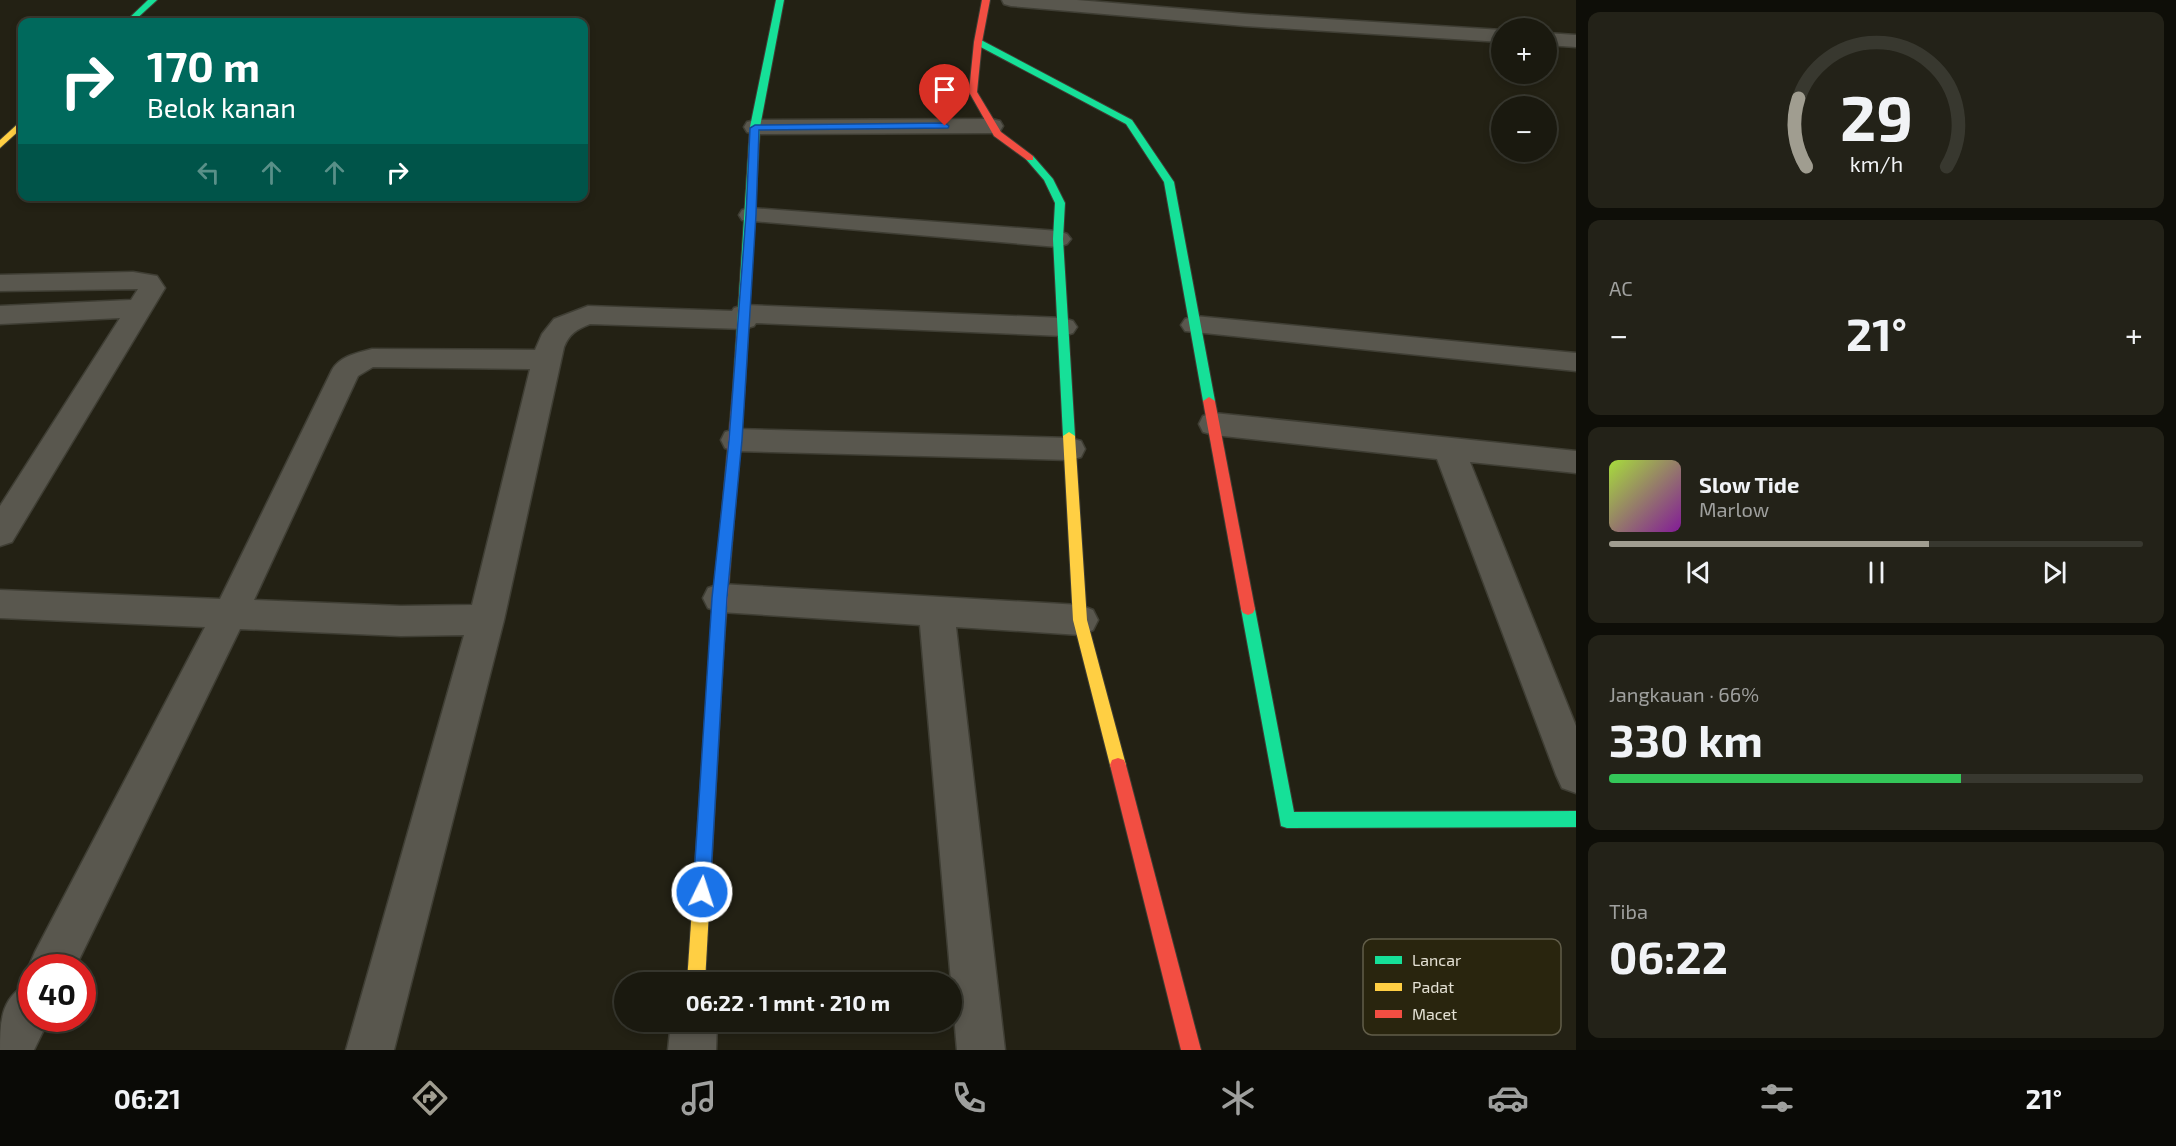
<!DOCTYPE html>
<html lang="id">
<head>
<meta charset="utf-8">
<style>
  body { margin:0; font-family:"Exo 2",sans-serif; background:#232218; color:#f1f3f6; height:100vh; display:flex; flex-direction:column; font-size:22px; white-space:nowrap }
  * { box-sizing:border-box; margin:0 }
  p { font-size:20px; color:#9fa09e }
  .icon { flex:none; width:33px; height:33px; fill:none; stroke:currentColor; stroke-width:2; stroke-linecap:round; stroke-linejoin:round }
  .map { position:relative; flex:1; overflow:hidden }
  .drawer { display:flex; flex-direction:column; gap:12px; padding:12px; background:#0e0e08; width:600px }
  .drawer>* { flex:none }
  .guide { position:absolute; left:18px; top:18px; width:570px; height:183px; border-radius:12px; box-shadow:0 3px 9px #0003,0 0 0 2px #38382f; background:#00695c; color:#fff; overflow:hidden }
  .fabs { position:absolute; left:1491px; top:18px; display:grid; gap:12px }
  .fabs a { display:grid; place-items:center; width:66px; height:66px; border-radius:50%; background:#1a190f; box-shadow:0 3px 9px #0003,0 0 0 2px #38382f; font-size:30px }
  .speed { position:absolute; left:18px; top:954px; display:flex; gap:12px; font-size:30px; font-weight:700; text-align:center }
  .speed>* { display:grid; place-content:center; width:78px; height:78px; border-radius:50%; background:#1a190f; box-shadow:0 3px 9px #0003,0 0 0 2px #38382f; line-height:1 }
  .speed .limit { border:9px solid #d22; background:#fff; color:#111 }
  .pin { position:absolute; display:grid; place-items:center; width:51px; height:51px; color:#fff; margin:-62px -26px; border-radius:50% 50% 50% 0; rotate:-45deg; box-shadow:0 0 6px #0007 }
  .pin .icon { rotate:45deg }
  .me { position:absolute; width:66px; margin:-33px; rotate:4deg; stroke-linejoin:round; filter:drop-shadow(0 0 4px #0008) }
  .turn { display:flex; align-items:center; gap:21px; height:126px; padding:0 30px; font-size:27px }
  .turn .icon { width:78px; height:78px; stroke-width:2.5 }
  .turn b { display:block; font-size:42px; line-height:51px }
  .lanes { display:flex; align-items:center; height:57px; padding:0 30px; background:#0003; justify-content:center; gap:30px; direction:ltr }
  .lanes .off { opacity:.35 }
  .big { font-size:45px; font-weight:700; line-height:1.1 }
  .drawer .card { flex:1; display:flex; flex-direction:column; justify-content:center; gap:9px; min-width:0; padding:0 21px; border-radius:12px; background:#232218 }
  .drawer .dial { align-items:center; gap:0 }
  .dial svg { height:156px; overflow:visible; fill:none; stroke:#38382f; stroke-width:7; stroke-linecap:round; text-anchor:middle }
  .dial text { fill:#f1f3f6; stroke:none }
  .song { display:flex; align-items:center; gap:18px }
  .cover { width:72px; height:72px; border-radius:9px; background:linear-gradient(135deg,hsl(80 70% 55%),hsl(290 70% 35%)) }
  .played { height:6px; border-radius:3px; background:linear-gradient(90deg,#a09d90 60%,#38382f 60%) }
  .keys { display:flex; justify-content:space-around; direction:ltr }
  .heat { display:flex; justify-content:space-between; align-items:center; font-size:33px; direction:ltr }
  .charge { height:9px; border-radius:4px; background:linear-gradient(90deg,#34c759 66%,#38382f 0) }
  .trip { position:absolute; left:614px; top:972px; width:348px; height:60px; border-radius:30px; background:#1a190f; box-shadow:0 3px 9px #0003,0 0 0 2px #38382f; font-weight:700; line-height:60px; text-align:center }
  .dock { display:flex; height:96px; justify-content:space-around; align-items:center; background:#0a0a06; color:#9fa09e }
  .dock .icon { width:42px; height:42px }
  .dock .on { color:#a09d90 }
  .dock b { font-size:27px; color:#f1f3f6 }
  main { display:flex; flex:1; min-height:0 }
  .map>svg:first-child { display:block }
  .lines { fill:none; stroke-linecap:round; stroke-linejoin:round }
  .street-casing { stroke:#3f3e34; stroke-width:3 }
  .fast-casing { stroke:#3f3e34; stroke-width:2 }
  .slow-casing { stroke:#3f3e34; stroke-width:2 }
  .jam-casing { stroke:#3f3e34; stroke-width:2 }
  .street { fill:#59574e; fill-rule:evenodd }
  .fast { fill:#16e098; fill-rule:evenodd }
  .slow { fill:#ffcf43; fill-rule:evenodd }
  .jam { fill:#f24e42; fill-rule:evenodd }
  .route { fill:#1a73e8; stroke:#114b97; stroke-width:1.5 }
  .key { fill:#29250e; stroke:#615d49; stroke-width:1.5 }
  .key-label { font-size:16px; fill:#e3e0d3 }
</style>
</head>
<body>
<main>
<div class="map">
<svg width="1576" height="1050" viewBox="0 0 1576 1050">
  <rect width="100%" height="100%" fill="#232114"/>
  <g class="lines">
    <!-- street casing -->
    <g class="street-casing">
      <g id="street">
        <polygon points="1002,0 1077,0 1245,14 1502,30 1502,42 1245,26 1011,6 1004,4"/>
        <polygon points="1546,33 1576,35 1576,47 1546,45"/>
        <polygon points="992,119 1000,121 1003,126 1000,131 992,133 755,134 747,132 744,127 747,122 755,120"/>
        <polygon points="751,208 1058,231 1067,234 1071,239 1067,244 1058,247 742,220 739,215 742,210"/>
        <polygon points="133,272 157,276 165,288 12,542 0,546 0,506 120,318 0,324 0,306 131,300 138,289 0,291 0,275"/>
        <path d="M744 305 1063 318 1073 321 1077 327 1073 333 1063 336 756 323 754 326 744 329 590 324C577 329 569 334 564 347L504 620 394 1050H346L464 635 401 636 240 629 75 968H32V975L28 968 35 952 205 627 0 618V590L220 599 332 370C340 356 357 353 372 349L535 350 542 334 554 319 588 306 732 311 734 308ZM373 367 530 369 472 605 401 606 254 600 358 376Z"/>
        <polygon points="1195,316 1576,353 1576,371 1185,331 1181,325 1185,319"/>
        <polygon points="1214,413 1576,451 1576,473 1470,462 1576,726 1576,793 1562,788 1556,775 1437,459 1214,435 1203,432 1199,424 1203,416"/>
        <polygon points="736,429 1070,438 1081,441 1085,449 1081,457 1070,460 736,451 725,448 721,440 725,432"/>
        <polygon points="720,584 1080,605 1093,610 1098,620 1093,630 1080,635 956,627 1005,1050 957,1050 920,625 720,612 708,608 703,598 708,588"/>
        <path d="M32 982V1018H49L48 1021 34 1050H0C0 1020 1 995 32 982Z"/>
        <polygon points="671,1022 717,1022 716,1050 668,1050"/>
      </g>
    </g>
    <!-- fast casing -->
    <g class="fast-casing">
      <g id="fast">
        <polygon points="148,0 157,0 133,22 125,22"/>
        <polygon points="776,0 784,0 760,127 745,387 739,391 733,387 750,127"/>
        <polygon points="975,40 981,40 1132,120 1174,182 1215,401 1213,404 1209,405 1203,401 1164,182 1126,124 975,44"/>
        <polygon points="1027,156 1033,156 1053,179 1065,203 1063,239 1075,436 1069,440 1063,436 1053,239 1055,203 1044,180 1025,158"/>
        <polygon points="1248,603 1253,605 1255,609 1294,812 1576,811 1576,827 1287,828 1281,826 1241,609 1243,605"/>
      </g>
    </g>
    <!-- slow casing -->
    <g class="slow-casing">
      <g id="slow">
        <polygon points="22,120 22,128 0,148 0,140"/>
        <polygon points="1069,432 1075,436 1087,620 1126,765 1124,770 1118,772 1112,770 1110,765 1073,620 1063,436"/>
        <polygon points="717,638 722,640 724,644 705,982 687,982 710,644 712,640"/>
      </g>
    </g>
    <!-- jam casing -->
    <g class="jam-casing">
      <g id="jam">
        <polygon points="982,0 990,0 982,42 977,92 1001,132 1033,156 1033,160 1027,160 994,136 969,92 974,42"/>
        <polygon points="739,383 745,387 724,644 722,648 717,650 712,648 710,644 733,387"/>
        <polygon points="1209,397 1215,401 1255,609 1253,613 1248,615 1243,613 1241,609 1203,401"/>
        <polygon points="1118,758 1124,760 1126,765 1201,1050 1181,1050 1110,765 1112,760"/>
      </g>
    </g>
    <!-- street -->
    <use href="#street" class="street"/>
    <!-- fast -->
    <use href="#fast" class="fast"/>
    <!-- slow -->
    <use href="#slow" class="slow"/>
    <!-- jam -->
    <use href="#jam" class="jam"/>
  </g>
  <!-- route -->
  <polygon class="route" points="945,123 949,126 948,128 759,130 756,215 742,440 727,598 710,892 708,898 702,901 695,898 693,892 712,598 729,440 746,215 750,128 755,125"/>
  <!-- legend -->
  <rect x="1363" y="939" width="198" height="96" rx="9" class="key"/>
  <rect x="1375" y="956" width="27" height="8" fill="#16e098"/>
  <rect x="1375" y="983" width="27" height="8" fill="#ffcf43"/>
  <rect x="1375" y="1010" width="27" height="8" fill="#f24e42"/>
  <g class="key-label">
    <text x="1412" y="966">Lancar</text>
    <text x="1412" y="993">Padat</text>
    <text x="1412" y="1020">Macet</text>
  </g>
</svg>
<div class="fabs">
<a>+</a>
<a>−</a>
</div>
<div class="speed"><div class="limit">40</div></div>
<div class="pin" style="left:945px;top:126px;background:#d93025"><svg class="icon" aria-label="arrive" viewBox="0 0 24 24"><path d="M6 21V4h12l-3 4 3 4H6"/></svg></div>
<svg class="me" style="left:702px;top:892px" viewBox="-20 -20 40 40"><circle r="17" fill="#1a73e8" stroke="#fff" stroke-width="3"/><path d="M0-11L8 9 0 5-8 9z" fill="#fff"/></svg>
<div class="trip">06:22 · 1 mnt · 210 m</div>
<div class="guide">
<div class="turn"><svg class="icon" aria-label="right" viewBox="0 0 24 24"><path d="M7 20v-9h11M14 6l5 5-5 5"/></svg><div><b>170 m</b>Belok kanan</div></div>
<div class="lanes"><svg class="icon off" aria-label="left" viewBox="0 0 24 24"><path d="M17 20v-9H6M10 6l-5 5 5 5"/></svg><svg class="icon off" aria-label="ahead" viewBox="0 0 24 24"><path d="M12 20V5M6 11l6-6 6 6"/></svg><svg class="icon off" aria-label="ahead" viewBox="0 0 24 24"><path d="M12 20V5M6 11l6-6 6 6"/></svg><svg class="icon" aria-label="right" viewBox="0 0 24 24"><path d="M7 20v-9h11M14 6l5 5-5 5"/></svg></div>
</div>
</div>
<section class="drawer">
<div class="card dial"><svg viewBox="0 0 100 80">
<path d="M14 69A42 42 0 1 1 86 69"/>
<path d="M14 69A42 42 0 0 1 10 34" stroke="#a09d90"/>
<text x="50" y="56" font-size="32" font-weight="700">29</text>
<text x="50" y="72" font-size="11">km/h</text>
</svg></div>
<div class="card"><p>AC</p>
<div class="heat"><a>−</a><b class="big">21°</b><a>+</a></div>
</div>
<div class="card">
<div class="song"><i class="cover"></i><div><b>Slow Tide</b><p>Marlow</p></div></div>
<div class="played"></div>
<div class="keys"><svg class="icon" aria-label="previous" viewBox="0 0 24 24"><path d="M18 5L8 12l10 7zM5 5v14"/></svg><svg class="icon" aria-label="pause" viewBox="0 0 24 24"><path d="M8 5v14M16 5v14"/></svg><svg class="icon" aria-label="next" viewBox="0 0 24 24"><path d="M6 5l10 7-10 7zM19 5v14"/></svg></div>
</div>
<div class="card"><p>Jangkauan · 66%</p><b class="big">330 km</b><div class="charge"></div></div>
<div class="card"><p>Tiba</p><b class="big">06:22</b></div>
</section>
</main>
<nav class="dock">
<b>06:21</b>
<svg class="icon on" aria-label="directions" viewBox="0 0 24 24"><path d="M12 3l9 9-9 9-9-9zM9 14v-3h6M13 9l2 2-2 2"/></svg>
<svg class="icon" aria-label="music" viewBox="0 0 24 24"><path d="M9 18V5l10-2v13"/><circle cx="6" cy="18" r="3"/><circle cx="16" cy="16" r="3"/></svg>
<svg class="icon" aria-label="phone" viewBox="0 0 24 24"><path d="M5 4h4l2 5-3 2q2 4 5 5l2-3 5 2v4C11 20 4 13 5 4z"/></svg>
<svg class="icon" aria-label="climate" viewBox="0 0 24 24"><path d="M12 3v18M4 7l16 10M4 17L20 7"/></svg>
<svg class="icon" aria-label="car" viewBox="0 0 24 24"><path d="M5 17H2v-5l4-1 3-4h7l3 4 3 1v5h-3M9 17h6M6 11h13"/><circle cx="7" cy="17" r="2"/><circle cx="17" cy="17" r="2"/></svg>
<svg class="icon" aria-label="filters" viewBox="0 0 24 24"><path d="M4 7h16M4 17h16"/><circle cx="9" cy="7" r="2"/><circle cx="15" cy="17" r="2"/></svg>
<b>21°</b>
</nav>
</body>
</html>
